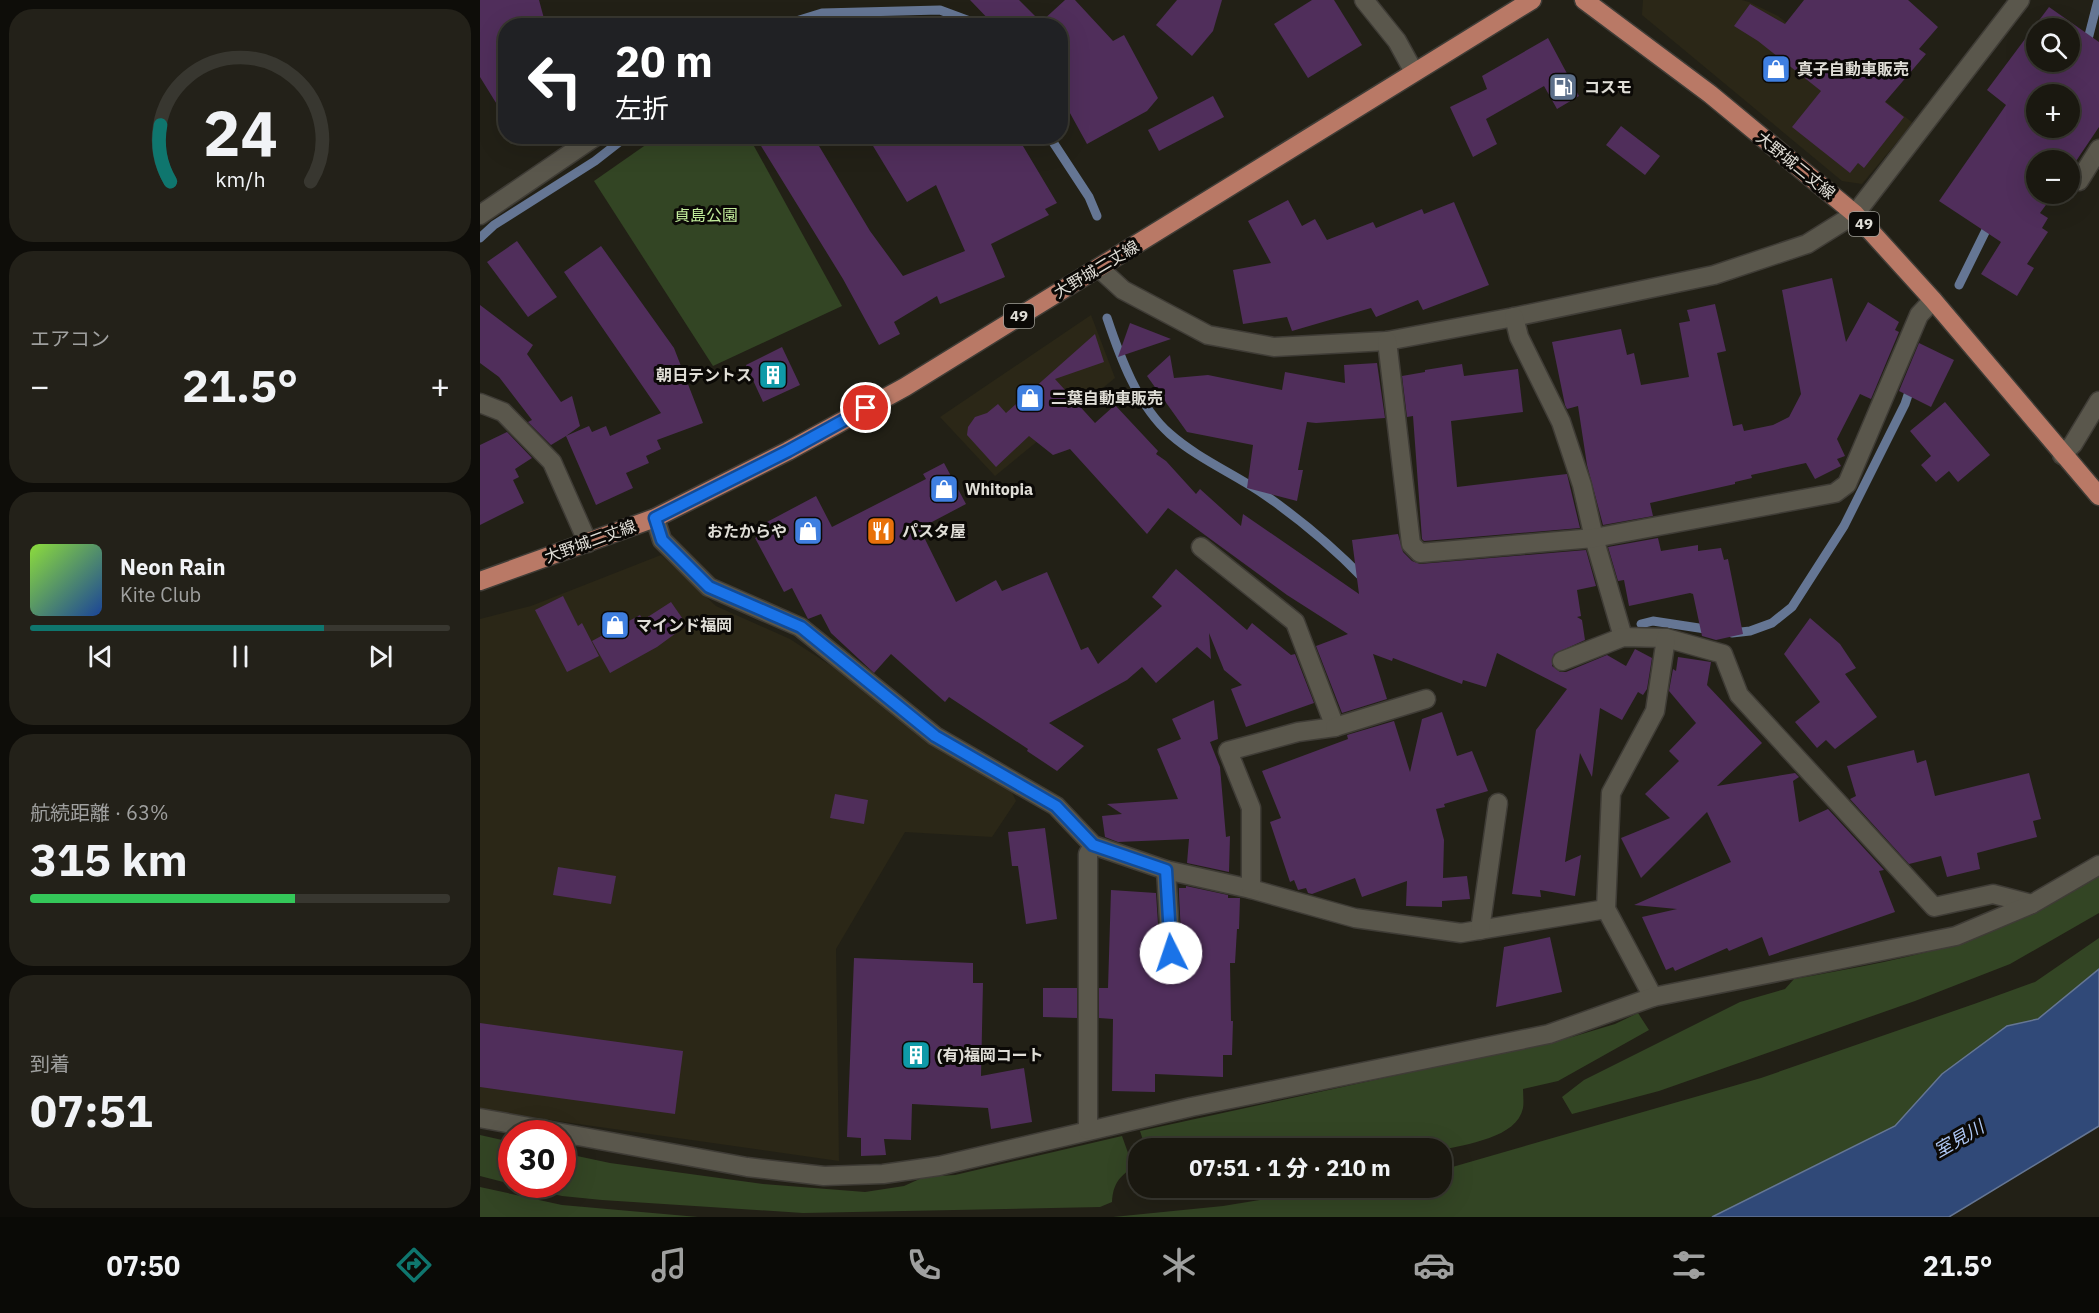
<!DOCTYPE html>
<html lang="ja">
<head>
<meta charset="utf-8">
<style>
  body { margin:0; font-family:"IBM Plex Sans","Noto Sans JP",sans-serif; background:#232119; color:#f1f3f6; height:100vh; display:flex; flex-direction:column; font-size:22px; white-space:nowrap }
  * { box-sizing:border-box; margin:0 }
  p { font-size:20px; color:#9fa09f }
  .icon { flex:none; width:33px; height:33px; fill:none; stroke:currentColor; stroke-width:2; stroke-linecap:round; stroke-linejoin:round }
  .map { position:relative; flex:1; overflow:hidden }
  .sheet { display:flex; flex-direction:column; gap:9px; padding:9px; background:#0e0d09; width:480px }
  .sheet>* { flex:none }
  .hud { position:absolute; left:18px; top:18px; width:570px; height:126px; border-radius:24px; box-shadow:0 6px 24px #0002,0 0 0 2px #383730; background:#202124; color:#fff; overflow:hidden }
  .tools { position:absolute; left:1546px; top:18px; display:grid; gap:12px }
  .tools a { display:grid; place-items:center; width:54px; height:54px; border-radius:50%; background:#1a1810; box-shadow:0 6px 24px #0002,0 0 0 2px #383730; font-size:30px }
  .speed { position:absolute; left:18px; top:1120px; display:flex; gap:12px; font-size:30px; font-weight:700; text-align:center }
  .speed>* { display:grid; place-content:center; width:78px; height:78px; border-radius:50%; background:#1a1810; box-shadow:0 6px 24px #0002,0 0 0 2px #383730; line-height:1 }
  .speed .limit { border:9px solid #d22; background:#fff; color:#111 }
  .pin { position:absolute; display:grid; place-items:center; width:51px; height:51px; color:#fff; margin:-26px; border:3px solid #fff; border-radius:50%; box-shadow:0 2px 6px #0007 }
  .me { position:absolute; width:66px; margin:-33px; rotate:356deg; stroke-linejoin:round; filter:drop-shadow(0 0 4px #0008) }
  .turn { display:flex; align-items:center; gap:21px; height:126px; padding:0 18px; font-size:27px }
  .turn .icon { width:78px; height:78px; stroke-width:2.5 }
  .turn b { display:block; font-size:42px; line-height:51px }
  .big { font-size:45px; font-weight:800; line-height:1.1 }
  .sheet .widget { flex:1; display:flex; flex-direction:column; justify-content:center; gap:9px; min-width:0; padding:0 21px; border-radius:24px; background:#232119 }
  .sheet .dial { align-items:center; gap:0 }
  .dial svg { height:156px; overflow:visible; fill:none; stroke:#383730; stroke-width:7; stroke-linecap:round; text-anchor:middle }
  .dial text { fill:#f1f3f6; stroke:none }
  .song { display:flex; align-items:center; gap:18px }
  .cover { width:72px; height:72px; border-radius:9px; background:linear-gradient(135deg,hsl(90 70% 55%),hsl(220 70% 35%)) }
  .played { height:6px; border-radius:3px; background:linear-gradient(90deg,#0f766e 70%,#383730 70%) }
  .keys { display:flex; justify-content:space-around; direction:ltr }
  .heat { display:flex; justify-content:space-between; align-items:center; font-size:33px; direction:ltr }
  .charge { height:9px; border-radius:4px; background:linear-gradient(90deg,#34c759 63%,#383730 0) }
  .trip { position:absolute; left:648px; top:1138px; width:324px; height:60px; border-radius:24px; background:#1a1810; box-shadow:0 6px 24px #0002,0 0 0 2px #383730; font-weight:800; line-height:60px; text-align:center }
  .tab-bar { display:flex; height:96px; justify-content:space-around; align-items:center; background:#0a0a06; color:#9fa09f }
  .tab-bar .icon { width:42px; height:42px }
  .tab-bar .selected { color:#0f766e }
  .tab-bar b { font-size:27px; color:#f1f3f6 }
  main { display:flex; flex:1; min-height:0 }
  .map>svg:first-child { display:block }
  .built { fill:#2b2717 }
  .green { fill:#334524 }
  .water { fill:#304978; stroke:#657694; stroke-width:1.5 }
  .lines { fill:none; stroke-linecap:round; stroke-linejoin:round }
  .stream { stroke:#657694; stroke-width:9 }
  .building { fill:#502e5b; fill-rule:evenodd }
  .minor-casing { stroke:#3f3c36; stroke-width:21 }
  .major-casing { stroke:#3f3c36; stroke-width:21 }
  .minor { stroke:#5a574c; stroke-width:18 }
  .major { stroke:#b97966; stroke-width:18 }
  .route-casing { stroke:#114b97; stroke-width:15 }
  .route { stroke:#1a73e8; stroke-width:10 }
  .labels { text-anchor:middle; stroke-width:6; stroke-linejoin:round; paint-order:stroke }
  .shield { fill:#0b0906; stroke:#a09e98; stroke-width:1.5 }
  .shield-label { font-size:15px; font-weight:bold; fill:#e0ded7 }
  .poi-label { font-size:16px; font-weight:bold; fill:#e0ded7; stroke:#0b0906; text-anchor:start }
  .street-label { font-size:16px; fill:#e0ded7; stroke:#0b0906 }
  .park-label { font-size:16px; fill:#c2ed9c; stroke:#0b0906 }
  .water-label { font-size:18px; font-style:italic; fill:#aec7f4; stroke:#0b0906 }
</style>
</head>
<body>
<main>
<section class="sheet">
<div class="widget dial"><svg viewBox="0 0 100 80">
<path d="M14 69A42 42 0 1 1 86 69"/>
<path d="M14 69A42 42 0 0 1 9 40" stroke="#0f766e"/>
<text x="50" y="56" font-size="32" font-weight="700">24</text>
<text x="50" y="72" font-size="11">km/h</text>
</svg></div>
<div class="widget"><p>エアコン</p>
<div class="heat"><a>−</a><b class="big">21.5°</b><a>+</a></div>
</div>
<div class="widget">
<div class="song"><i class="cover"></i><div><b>Neon Rain</b><p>Kite Club</p></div></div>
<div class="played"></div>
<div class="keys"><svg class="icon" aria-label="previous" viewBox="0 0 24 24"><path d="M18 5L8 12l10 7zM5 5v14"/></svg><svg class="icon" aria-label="pause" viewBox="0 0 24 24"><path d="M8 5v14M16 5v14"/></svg><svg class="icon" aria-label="next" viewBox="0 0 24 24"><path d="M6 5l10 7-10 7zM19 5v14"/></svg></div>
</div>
<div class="widget"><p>航続距離 · 63%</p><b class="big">315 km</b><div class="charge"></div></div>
<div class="widget"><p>到着</p><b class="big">07:51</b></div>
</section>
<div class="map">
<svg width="1619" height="1217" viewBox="0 0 1619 1217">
  <rect width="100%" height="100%" fill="#222016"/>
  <!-- built -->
  <g class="built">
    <polygon points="1163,0 1262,0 1269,2 1298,16 1433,123 1382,184 1362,181 1162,15"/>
    <polygon points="611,315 635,378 515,476 460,417"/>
    <polygon points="181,555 236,606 310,639 379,684 452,745 530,788 536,801 512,837 425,832 356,949 359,1161 0,1110 0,619 51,606"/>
  </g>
  <!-- green -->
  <g class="green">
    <polygon points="177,137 269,137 362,306 233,366 114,181"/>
    <path d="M1619 875V913L1530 964 1435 1001 1179 1091 1092 1114 1082 1097 1104 1080 1260 1002 1305 989 1314 979C1374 968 1434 958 1492 939 1536 924 1579 897 1619 875Z"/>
    <polygon points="1619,938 1619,987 1402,1146 1259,1217 633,1217 743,1206 852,1188 962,1188 962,1170 1281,1078 1494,1004 1555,982"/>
    <path d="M1158 1013 1169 1030 1078 1081 1043 1089C1043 1095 1044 1102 1043 1108 1037 1138 986 1144 962 1150L666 1149 660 1131 1092 1037 1135 1024Z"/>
    <polygon points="0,1135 31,1142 31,1184 0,1176"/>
    <path d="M642 1136 653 1167C639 1177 633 1184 632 1202L620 1207 323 1213 122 1200 82 1196 36 1185H82L83 1153 130 1163 283 1184 385 1192 424 1186 444 1177 475 1175Z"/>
    <polygon points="0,1187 82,1205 218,1217 0,1217"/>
  </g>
  <!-- water -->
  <polygon class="water" points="1619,969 1619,1126 1469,1217 1232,1217 1415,1126 1462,1074 1527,1026 1558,1019"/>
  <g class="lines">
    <!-- stream -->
    <g class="stream">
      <polyline points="300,26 342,13 460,10 495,23 497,26"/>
      <polyline points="1606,47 1618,0"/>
      <polyline points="569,136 609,197 617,216"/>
      <polyline points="0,238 14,225 115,161 147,136"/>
      <polyline points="1479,285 1510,222"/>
      <path d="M627 318C640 357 658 406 690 434 716 457 750 472 779 491 816 516 853 547 884 579"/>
      <polyline points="1161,624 1173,621 1232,630"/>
      <polyline points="1252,633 1270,631 1292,623 1312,607 1364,526 1425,404 1431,386"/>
    </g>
  </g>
  <!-- building -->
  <g class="building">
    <polygon points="0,0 59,0 66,26 26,26 26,119 0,77"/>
    <polygon points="490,0 539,0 561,22 585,0 595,0 633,41 644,35 678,98 667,111 607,144 580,95 580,26 515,26"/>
    <polygon points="697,0 742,0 733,31 712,56 676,25"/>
    <polygon points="832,0 854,0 882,45 828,78 794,24"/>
    <polygon points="1324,0 1428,0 1458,27 1439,49 1446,54 1405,102 1424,117 1384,168 1378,163 1370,173 1312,127 1341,91 1278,41 1254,26 1270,4 1305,24"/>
    <path d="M1569 7 1619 42V127L1590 170V160H1557V194H1574L1560 213 1568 218 1562 228 1568 232 1547 264 1554 268 1537 296 1501 274 1521 242 1459 201 1526 105 1507 90ZM1557 28H1590V62H1557ZM1557 94H1590V128H1557Z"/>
    <polygon points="1068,38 1099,96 1077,109 1064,86 1006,119 1017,144 993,157 970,107 1007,89 1002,76"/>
    <polygon points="733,96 744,117 679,151 668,130"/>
    <polygon points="1141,126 1180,156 1165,175 1126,145"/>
    <polygon points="275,136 333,136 390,231 423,276 485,251 456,185 427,202 387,136 537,136 577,203 565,209 569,215 511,244 525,277 460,304 457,296 414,322 420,334 399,345 363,279"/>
    <polygon points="808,200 822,226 835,219 847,240 893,222 896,228 942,209 944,214 974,202 1009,285 943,310 938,300 896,317 891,308 812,331 807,317 763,324 753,270 791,263 768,221"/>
    <polygon points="37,241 77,297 48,317 7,262"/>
    <polygon points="121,246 194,348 223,423 177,440 181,449 166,456 169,463 146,473 153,488 116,505 86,436 71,445 48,422 52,420 19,377 0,363 0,305 53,345 47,354 81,402 92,396 100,426 86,436 109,426 112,432 126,426 130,436 181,413 84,272"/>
    <polygon points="1352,278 1366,342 1388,302 1419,322 1415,330 1419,332 1391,399 1380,394 1357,439 1365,456 1357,459 1361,466 1335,479 1326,463 1271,475 1272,478 1255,482 1255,484 1170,503 1173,516 1123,525 1107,465 1098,406 1087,409 1085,405 1072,342 1141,329 1147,355 1154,353 1161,385 1209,377 1199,323 1210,321 1207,310 1235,304 1246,351 1237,353 1253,426 1262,424 1264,431 1293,425 1309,417 1321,394 1302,290"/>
    <polygon points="650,323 691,339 638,357"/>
    <polygon points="615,334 624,362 575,379 615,423 635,405 678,451 676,454 686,461 716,494 720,489 761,526 763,514 879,594 872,540 918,534 923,552 932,561 940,564 1106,550 1116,586 1097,590 1101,616 1097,617 1102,620 1105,640 1074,654 1072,666 1080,672 1086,672 1127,655 1146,666 1155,649 1172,658 1167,689 1163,695 1158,692 1142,720 1120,708 1112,777 1100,753 1085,862 1101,855 1095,896 1060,890 1061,897 1032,894 1056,730 1087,689 1017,653 1006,687 983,680 982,684 913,658 912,661 893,654 907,699 862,713 836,646 868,634 807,595 688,508 667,534 590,449 573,455 549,436 516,467 487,435 488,427 495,417 507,413 518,404 526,413"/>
    <polygon points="1439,343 1474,360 1451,407 1419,391"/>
    <polygon points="302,347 320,385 283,402 266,365"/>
    <polygon points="690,355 694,378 728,375 802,390 805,372 865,383 864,365 897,363 905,418 836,423 827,422 818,470 823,470 817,501 767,488 773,445 707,432 667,376"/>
    <polygon points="982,364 984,376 1038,369 1043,412 971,421 977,487 1087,474 1100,528 944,541 942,539 933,416 927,417 922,376 945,372 945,370"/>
    <polygon points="1465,402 1510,455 1478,482 1469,471 1456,482 1441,465 1451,456 1430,431"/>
    <polygon points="27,432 52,458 35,469 39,477 33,480 44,503 0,525 0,445"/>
    <polygon points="464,463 486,504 450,523 453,528 442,533 476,602 516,580 522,591 567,572 601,650 608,647 618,664 682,606 672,597 696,569 767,630 772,623 811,655 815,654 834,703 766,727 751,689 762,685 744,670 729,633 731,659 717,647 676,683 662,667 647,680 569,723 604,746 577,771 547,751 548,749 469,697 465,702 411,654 394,673 351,633 341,614 328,619 312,588 304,592 275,538 291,530 287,522 336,496 352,527 446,479 443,474"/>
    <polygon points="1178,538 1181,551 1218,545 1218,551 1241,548 1244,560 1248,559 1263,634 1236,640 1222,636 1213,594 1210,593 1149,606 1144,580 1138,581 1128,547"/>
    <polygon points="83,596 98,626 102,623 119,656 87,672 55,610"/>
    <polygon points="191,602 207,625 177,647 130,673 112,641 160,615 163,620"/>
    <polygon points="1330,618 1360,644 1376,668 1365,674 1397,717 1355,749 1346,740 1337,748 1315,722 1340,702 1304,654"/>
    <polygon points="1198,657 1231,662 1227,685 1282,743 1237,786 1315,773 1319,777 1313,781 1319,822 1348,809 1404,870 1399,871 1415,912 1289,956 1282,937 1249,951 1247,948 1195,971 1193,967 1186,970 1162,917 1197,909 1154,905 1251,862 1227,812 1161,878 1141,838 1190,818 1165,794 1199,761 1189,751 1216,723 1189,691 1193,669 1196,671"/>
    <polygon points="734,700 738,739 730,742 740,767 746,837 750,836 749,872 707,863 709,839 638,842 625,837 622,816 642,814 627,804 698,799 677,749 701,739 692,719"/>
    <polygon points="962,712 977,756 992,751 1008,791 964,804 965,807 956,809 964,840 963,878 987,876 990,899 962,901 962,907 926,906 927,881 882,897 875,878 832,894 828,893 826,888 818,890 814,880 810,882 790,822 801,818 782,771 868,739 867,735 914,721 930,772 942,719"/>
    <polygon points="1434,750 1437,763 1446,760 1455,796 1549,773 1561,819 1553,821 1557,837 1497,853 1500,869 1467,877 1461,856 1429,864 1370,799 1376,796 1367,766"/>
    <polygon points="355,794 388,800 384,824 350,818"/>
    <polygon points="565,828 577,919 546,924 538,866 532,866 528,832"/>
    <polygon points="78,867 136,876 131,904 73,895"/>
    <polygon points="706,886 748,895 748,898 760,898 759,929 757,929 755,963 750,963 751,1021 753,1021 752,1055 743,1055 743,1077 675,1074 675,1092 632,1091 633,1019 619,1018 619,988 628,988 631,890 676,893 680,954 685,963 692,964 701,959 702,953 699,895 699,888 706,888"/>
    <polygon points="1070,937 1082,992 1016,1007 1024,947"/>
    <polygon points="374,958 493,963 493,983 503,983 501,1076 544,1068 552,1122 511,1129 508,1108 432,1104 431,1140 404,1139 406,1155 381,1156 381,1138 367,1137"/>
    <polygon points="563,988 597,988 597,1018 563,1017"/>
    <polygon points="0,1023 203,1051 195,1114 0,1087"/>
  </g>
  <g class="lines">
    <!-- minor casing -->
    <g class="minor-casing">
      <g id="minor">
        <polyline points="884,0 917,41 934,72"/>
        <polyline points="1599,181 1619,149"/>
        <polyline points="0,215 116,136"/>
        <polyline points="619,268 643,290 728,335 794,347 907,341 1034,317 1234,275 1327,244 1375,214 1540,0"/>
        <polyline points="1034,317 1039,337 1081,422 1102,485 1114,538 1143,637"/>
        <polyline points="907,341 931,544 940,553 1114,538 1355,493 1367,484 1439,315 1453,300"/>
        <polyline points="0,403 23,412 72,462 108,543"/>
        <polyline points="1582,455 1593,444 1619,401"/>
        <polyline points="175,518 182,540 229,587 320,627 455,736 576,806 613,845 686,870 771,889 875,918 981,933 1126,909"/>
        <polyline points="721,547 815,622 855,727 818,732 748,751 771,808 771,889"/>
        <polyline points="1082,661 1143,637 1186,638 1243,654 1259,695 1454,907 1513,894 1552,904"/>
        <polyline points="855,727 946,699"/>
        <polyline points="686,870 691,953"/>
        <polyline points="1000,930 1018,803"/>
        <polyline points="1173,997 1126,909 1131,793 1175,711 1186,638"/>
        <polyline points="0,1118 267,1167 344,1176 403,1174 459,1166 711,1107 1069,1034 1173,997 1476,936 1552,904 1619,865"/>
        <polyline points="608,1130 608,854 613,845"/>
      </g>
    </g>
    <!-- major casing -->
    <g class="major-casing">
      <g id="major">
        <polyline points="1104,0 1230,94 1375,214 1453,300 1619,496"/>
        <polyline points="0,581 175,518 308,451 425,387 1052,0"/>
      </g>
    </g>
    <!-- minor -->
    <use href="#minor" class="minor"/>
    <!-- major -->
    <use href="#major" class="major"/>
  </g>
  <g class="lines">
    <!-- route casing -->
    <g class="route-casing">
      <polyline id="route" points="386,408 308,451 175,518 182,540 229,587 321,627 455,736 576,806 613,845 686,870 691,953"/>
    </g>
    <!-- route -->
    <use href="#route" class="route"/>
  </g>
  <!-- icons -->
  <defs>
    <g id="shop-square" transform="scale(1.5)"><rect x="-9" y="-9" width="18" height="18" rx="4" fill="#3f7fe0" stroke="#0b0906"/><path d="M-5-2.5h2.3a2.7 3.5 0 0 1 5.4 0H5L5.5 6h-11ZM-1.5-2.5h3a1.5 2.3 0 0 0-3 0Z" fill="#fff"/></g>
    <g id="fuel-square" transform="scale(1.5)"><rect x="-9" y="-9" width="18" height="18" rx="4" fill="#5c6f8a" stroke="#0b0906"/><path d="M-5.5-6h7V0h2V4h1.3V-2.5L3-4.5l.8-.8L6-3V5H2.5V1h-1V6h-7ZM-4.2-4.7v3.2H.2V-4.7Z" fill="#fff"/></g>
    <g id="building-square" transform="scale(1.5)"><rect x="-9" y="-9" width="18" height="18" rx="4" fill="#0f9aa8" stroke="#0b0906"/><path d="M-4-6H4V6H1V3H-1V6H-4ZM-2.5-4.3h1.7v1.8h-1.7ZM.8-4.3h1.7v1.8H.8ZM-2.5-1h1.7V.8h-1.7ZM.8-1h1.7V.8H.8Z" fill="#fff"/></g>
    <g id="restaurant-square" transform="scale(1.5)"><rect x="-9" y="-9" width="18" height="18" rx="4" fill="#e8710a" stroke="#0b0906"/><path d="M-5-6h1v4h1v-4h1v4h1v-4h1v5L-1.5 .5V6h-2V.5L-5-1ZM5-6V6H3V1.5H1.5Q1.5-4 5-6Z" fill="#fff"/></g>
  </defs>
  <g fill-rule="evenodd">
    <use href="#shop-square" x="1296" y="69"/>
    <use href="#fuel-square" x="1083" y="87"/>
    <use href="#building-square" x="293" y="375"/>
    <use href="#shop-square" x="550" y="398"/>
    <use href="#shop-square" x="464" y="489"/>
    <use href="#shop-square" x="328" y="531"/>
    <use href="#restaurant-square" x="401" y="531"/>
    <use href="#shop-square" x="135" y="625"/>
    <use href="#building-square" x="436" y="1055"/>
  </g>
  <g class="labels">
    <!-- shield labels -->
    <g class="shield">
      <rect x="1369" y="212" width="30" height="24" rx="4.5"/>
      <rect x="524" y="304" width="30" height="24" rx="4.5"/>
    </g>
    <g class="shield-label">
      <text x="1384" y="229">49</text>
      <text x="539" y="321">49</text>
    </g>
    <!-- poi labels -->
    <g class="poi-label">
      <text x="1317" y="75">真子自動車販売</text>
      <text x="1104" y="93">コスモ</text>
      <text x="272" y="381" text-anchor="end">朝日テントス</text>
      <text x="571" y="404">二葉自動車販売</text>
      <text x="485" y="495">Whitopia</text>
      <text x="307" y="537" text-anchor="end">おたからや</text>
      <text x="422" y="537">パスタ屋</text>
      <text x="156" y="631">マインド福岡</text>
      <text x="457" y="1061">(有)福岡コート</text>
    </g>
    <!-- street labels -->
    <g class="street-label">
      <text transform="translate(1316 165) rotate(39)" y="6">大野城二丈線</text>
      <text transform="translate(616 269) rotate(-31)" y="6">大野城二丈線</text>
      <text transform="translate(110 541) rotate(-20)" y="6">大野城二丈線</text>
    </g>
    <!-- park labels -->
    <g class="park-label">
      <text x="226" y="221">貞島公園</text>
    </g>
    <!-- water labels -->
    <g class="water-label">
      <text transform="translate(1479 1139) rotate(-30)" y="6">室見川</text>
    </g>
  </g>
</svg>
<div class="tools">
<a><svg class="icon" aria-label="search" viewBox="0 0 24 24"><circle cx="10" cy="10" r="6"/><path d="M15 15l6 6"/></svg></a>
<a>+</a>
<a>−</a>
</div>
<div class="speed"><div class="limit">30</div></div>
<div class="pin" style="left:386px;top:408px;background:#d93025"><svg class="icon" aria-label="arrive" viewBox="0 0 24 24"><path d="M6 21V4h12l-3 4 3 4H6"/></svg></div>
<svg class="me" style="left:691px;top:953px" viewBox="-20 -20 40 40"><circle r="19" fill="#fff"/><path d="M0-13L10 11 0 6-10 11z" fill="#1a73e8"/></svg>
<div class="trip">07:51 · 1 分 · 210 m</div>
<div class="hud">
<div class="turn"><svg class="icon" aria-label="left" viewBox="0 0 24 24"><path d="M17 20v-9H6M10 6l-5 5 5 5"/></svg><div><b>20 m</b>左折</div></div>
</div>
</div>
</main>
<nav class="tab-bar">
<b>07:50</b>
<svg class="icon selected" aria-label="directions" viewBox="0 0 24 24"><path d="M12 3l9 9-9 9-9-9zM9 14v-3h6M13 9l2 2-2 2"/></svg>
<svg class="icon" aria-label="music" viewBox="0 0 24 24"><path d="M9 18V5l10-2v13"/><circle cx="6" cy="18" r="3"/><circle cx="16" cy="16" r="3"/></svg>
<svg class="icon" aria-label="phone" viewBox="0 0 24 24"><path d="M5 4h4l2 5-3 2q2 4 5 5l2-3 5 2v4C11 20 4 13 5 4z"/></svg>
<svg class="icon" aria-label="climate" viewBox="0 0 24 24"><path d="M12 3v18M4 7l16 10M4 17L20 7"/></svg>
<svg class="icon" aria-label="car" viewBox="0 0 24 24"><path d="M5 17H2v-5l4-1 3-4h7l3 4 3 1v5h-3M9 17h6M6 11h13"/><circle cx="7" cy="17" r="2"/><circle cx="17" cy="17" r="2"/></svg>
<svg class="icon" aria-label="filters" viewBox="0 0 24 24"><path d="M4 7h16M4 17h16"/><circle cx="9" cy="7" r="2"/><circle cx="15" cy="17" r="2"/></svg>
<b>21.5°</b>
</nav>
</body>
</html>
